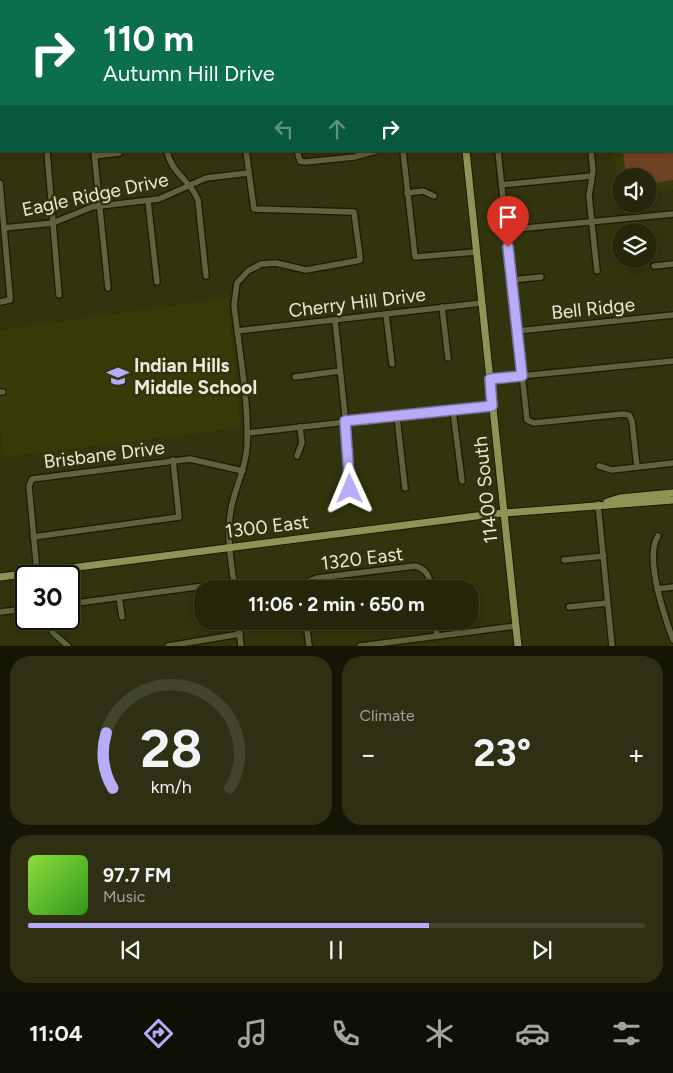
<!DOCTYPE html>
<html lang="en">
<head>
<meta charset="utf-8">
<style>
  body { margin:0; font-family:Figtree,sans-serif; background:#2e2f13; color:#f1f3f6; height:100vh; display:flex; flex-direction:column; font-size:19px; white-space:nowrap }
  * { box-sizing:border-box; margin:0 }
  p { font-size:16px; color:#a4a59c }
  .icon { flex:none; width:28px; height:28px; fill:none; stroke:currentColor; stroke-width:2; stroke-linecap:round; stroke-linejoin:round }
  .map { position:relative; height:646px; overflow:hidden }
  .sheet { display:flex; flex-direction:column; gap:10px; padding:10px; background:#151506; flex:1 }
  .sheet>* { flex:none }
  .guide { position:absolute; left:0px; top:0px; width:674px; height:152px; box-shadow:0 2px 8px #0003,0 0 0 1px #42442b; background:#0b6e4f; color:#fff; overflow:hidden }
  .buttons { position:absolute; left:612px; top:168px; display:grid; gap:10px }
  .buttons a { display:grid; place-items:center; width:45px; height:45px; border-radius:50%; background:#26270a; box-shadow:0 2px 8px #0003,0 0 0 1px #42442b; font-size:25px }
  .speed { position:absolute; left:15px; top:565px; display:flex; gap:10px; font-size:25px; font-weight:700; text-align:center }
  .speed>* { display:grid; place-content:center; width:65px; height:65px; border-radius:50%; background:#26270a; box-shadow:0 2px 8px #0003,0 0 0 1px #42442b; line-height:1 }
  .speed .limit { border:2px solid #111; border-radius:8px; background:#fff; color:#111 }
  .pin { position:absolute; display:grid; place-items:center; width:42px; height:42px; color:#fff; margin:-51px -21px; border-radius:50% 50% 50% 0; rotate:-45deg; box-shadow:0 0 5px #0007 }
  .pin .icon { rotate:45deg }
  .me { position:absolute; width:55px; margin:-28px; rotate:359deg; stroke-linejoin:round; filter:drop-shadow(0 0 4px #0008) }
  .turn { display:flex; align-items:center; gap:18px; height:105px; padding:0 20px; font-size:22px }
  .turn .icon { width:65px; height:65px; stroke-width:2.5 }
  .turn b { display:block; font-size:35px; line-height:42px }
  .lanes { display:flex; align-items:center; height:48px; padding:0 20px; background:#0003; justify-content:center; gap:25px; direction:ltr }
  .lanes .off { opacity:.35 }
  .big { font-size:38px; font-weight:700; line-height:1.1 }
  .sheet .card { flex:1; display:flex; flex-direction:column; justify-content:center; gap:8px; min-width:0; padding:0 18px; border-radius:20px; background:#2e2f13 }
  .sheet .dial { align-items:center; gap:0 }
  .dial svg { height:130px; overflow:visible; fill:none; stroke:#42442b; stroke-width:7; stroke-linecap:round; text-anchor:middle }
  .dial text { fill:#f1f3f6; stroke:none }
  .song { display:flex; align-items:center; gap:15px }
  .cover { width:60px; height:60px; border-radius:8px; background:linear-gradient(135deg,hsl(90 70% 55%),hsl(110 70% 35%)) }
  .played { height:5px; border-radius:2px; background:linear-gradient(90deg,#b8abf7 65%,#42442b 65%) }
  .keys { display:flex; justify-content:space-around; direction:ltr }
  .heat { display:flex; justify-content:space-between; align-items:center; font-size:28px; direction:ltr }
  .sheet .tiles { flex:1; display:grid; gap:10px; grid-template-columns:1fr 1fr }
  .card:last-child { grid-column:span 2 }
  .trip { position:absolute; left:194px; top:580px; width:285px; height:50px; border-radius:20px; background:#26270a; box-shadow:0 2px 8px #0003,0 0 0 1px #42442b; font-weight:700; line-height:50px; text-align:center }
  .tabs { display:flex; height:80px; justify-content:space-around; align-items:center; background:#0f1004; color:#a4a59c }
  .tabs .icon { width:35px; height:35px }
  .tabs .active { color:#b8abf7 }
  .tabs b { font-size:22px; color:#f1f3f6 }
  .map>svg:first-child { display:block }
  .built { fill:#383a08 }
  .green { fill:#704225 }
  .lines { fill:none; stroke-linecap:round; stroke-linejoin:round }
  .minor-casing { stroke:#1a1b01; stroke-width:8 }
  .major-casing { stroke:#1a1b01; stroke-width:9 }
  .minor { stroke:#60633c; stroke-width:5.5 }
  .major { stroke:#8f9356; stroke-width:7 }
  .route-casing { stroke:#786fa1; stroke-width:12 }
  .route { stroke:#b8abf7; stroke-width:9 }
  .labels { text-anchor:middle; stroke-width:5; stroke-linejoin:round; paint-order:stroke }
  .street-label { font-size:19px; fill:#e8ebd5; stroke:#32340d }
  .poi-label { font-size:19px; font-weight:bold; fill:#e8ebd5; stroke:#32340d; text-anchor:start }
</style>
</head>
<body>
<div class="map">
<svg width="673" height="646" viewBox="0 0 673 646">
  <rect width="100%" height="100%" fill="#32340d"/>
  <!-- built -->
  <g class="built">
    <polygon points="673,20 673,190 649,193 649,176 621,176 621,195 619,196 614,151 672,151"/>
    <polygon points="228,298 240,428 4,457 0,422 0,330"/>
  </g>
  <!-- green -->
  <polygon class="green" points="673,120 673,180 649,184 649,176 626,176 623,151 672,151"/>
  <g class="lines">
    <!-- minor casing -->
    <g class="minor-casing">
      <g id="minor">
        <polyline points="40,0 41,1"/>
        <polyline points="96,0 96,1"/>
        <polyline points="231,0 231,1"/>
        <polyline points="342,0 342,1"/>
        <polyline points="596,0 596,1"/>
        <polyline points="285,1 287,0"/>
        <polyline points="672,15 673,15"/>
        <polyline points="0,87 1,87"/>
        <polyline points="0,118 1,118"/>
        <polyline points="47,151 59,295"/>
        <polyline points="94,151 108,288"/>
        <path d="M167 151C171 173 191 181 198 200L206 276"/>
        <polyline points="297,151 300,161 305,162 354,157 376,151"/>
        <polyline points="403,151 415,257 476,252"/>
        <polyline points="498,151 527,420 534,423 623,414 629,415 632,421 637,467"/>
        <polyline points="591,151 593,171 589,196 597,271"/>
        <polyline points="95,156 119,153"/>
        <polyline points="0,183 10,296 10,300 0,302"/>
        <polyline points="501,185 592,176"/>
        <polyline points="407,193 423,191 434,196"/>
        <polyline points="148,201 157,282"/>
        <polyline points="4,228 53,223 92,207 159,199 206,178 248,173"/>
        <polyline points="506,230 673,214"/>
        <polyline points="654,266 673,264"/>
        <polyline points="511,280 541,277"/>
        <polyline points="442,307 448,358"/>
        <polyline points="386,314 392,364"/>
        <polyline points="335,320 352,482 347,495"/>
        <polyline points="237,331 482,303"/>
        <polyline points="517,331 673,315"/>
        <polyline points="295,377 340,371"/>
        <polyline points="490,379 673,361"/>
        <polyline points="0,392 3,392"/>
        <polyline points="453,411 462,481"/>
        <polyline points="397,417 405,488"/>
        <polyline points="247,433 492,406"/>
        <polyline points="297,456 302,443 300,427"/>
        <polyline points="599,466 612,470 673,463"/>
        <polyline points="598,504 612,646"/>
        <path d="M658 536C644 557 665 618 673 640"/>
        <polyline points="33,537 179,517 173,460"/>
        <polyline points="564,560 604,556"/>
        <polyline points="37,572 29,486 32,479 190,459 243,471"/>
        <path d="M235 589C231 563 226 535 231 509 235 487 246 469 247 446 249 404 239 348 234 305L237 283 248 271 261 264 276 263 306 270 356 261 360 260V257L354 212 254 209 246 151"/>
        <path d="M304 589 309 581 317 578 415 566C427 569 430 577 431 589"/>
        <polyline points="657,589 673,587"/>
        <polyline points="119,597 122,617"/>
        <polyline points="69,604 234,582"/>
        <polyline points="569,607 607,603"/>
        <polyline points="0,612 26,609"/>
        <polyline points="46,619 53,633 68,646"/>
        <polyline points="238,621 241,646"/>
        <polyline points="306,621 309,646"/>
        <polyline points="435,621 437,636"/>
        <polyline points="168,646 240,634"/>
        <polyline points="360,646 516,626"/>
      </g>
    </g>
    <!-- major casing -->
    <g class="major-casing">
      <g id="major">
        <polyline points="450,0 450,1"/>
        <polyline points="466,151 518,646"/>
        <polyline points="607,502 620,498 673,493"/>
        <polyline points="0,577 492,514 673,500"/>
      </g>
    </g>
    <!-- minor -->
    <use href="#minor" class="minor"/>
    <!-- major -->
    <use href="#major" class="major"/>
  </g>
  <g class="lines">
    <!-- route casing -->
    <g class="route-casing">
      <polyline id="route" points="350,489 345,421 492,406 490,379 522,376 508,247"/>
    </g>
    <!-- route -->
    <use href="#route" class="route"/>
  </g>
  <!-- icons -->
  <defs>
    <g id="school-bare" transform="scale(1.725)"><path d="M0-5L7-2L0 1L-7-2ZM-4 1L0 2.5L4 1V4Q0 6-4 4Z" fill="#b8abf7" stroke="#32340d" stroke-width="2.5" paint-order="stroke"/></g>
  </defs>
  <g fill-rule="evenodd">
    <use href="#school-bare" x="118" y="376"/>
  </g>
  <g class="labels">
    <!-- street labels -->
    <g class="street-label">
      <text transform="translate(95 194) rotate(-12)" y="7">Eagle Ridge Drive</text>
      <text transform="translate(357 302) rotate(-7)" y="7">Cherry Hill Drive</text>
      <text transform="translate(593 308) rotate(-6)" y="7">Bell Ridge</text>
      <text transform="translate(104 454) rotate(-7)" y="7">Brisbane Drive</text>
      <text transform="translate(485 490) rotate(-96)" y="7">11400 South</text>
      <text transform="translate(267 526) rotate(-7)" y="7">1300 East</text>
      <text transform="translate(362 558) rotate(-7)" y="7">1320 East</text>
    </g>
    <!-- poi labels -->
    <g class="poi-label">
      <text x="134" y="372">Indian Hills<tspan x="134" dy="22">Middle School</tspan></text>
    </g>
  </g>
</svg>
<div class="buttons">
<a><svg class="icon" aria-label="sound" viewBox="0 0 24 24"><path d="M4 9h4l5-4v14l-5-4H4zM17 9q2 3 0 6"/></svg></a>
<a><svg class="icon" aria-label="layers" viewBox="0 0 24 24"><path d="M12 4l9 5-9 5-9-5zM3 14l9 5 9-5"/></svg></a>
</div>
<div class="speed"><div class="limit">30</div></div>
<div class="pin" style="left:508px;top:247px;background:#d93025"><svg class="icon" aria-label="arrive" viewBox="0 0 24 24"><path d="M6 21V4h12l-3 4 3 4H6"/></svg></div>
<svg class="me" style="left:350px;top:489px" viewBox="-20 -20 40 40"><path d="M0-17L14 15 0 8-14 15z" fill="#b8abf7" stroke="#fff" stroke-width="4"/></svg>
<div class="trip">11:06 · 2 min · 650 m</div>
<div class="guide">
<div class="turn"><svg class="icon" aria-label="right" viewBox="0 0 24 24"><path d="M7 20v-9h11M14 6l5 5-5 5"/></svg><div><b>110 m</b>Autumn Hill Drive</div></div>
<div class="lanes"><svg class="icon off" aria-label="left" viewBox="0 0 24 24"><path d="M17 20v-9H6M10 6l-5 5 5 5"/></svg><svg class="icon off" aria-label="ahead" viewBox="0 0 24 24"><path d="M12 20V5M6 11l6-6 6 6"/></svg><svg class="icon" aria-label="right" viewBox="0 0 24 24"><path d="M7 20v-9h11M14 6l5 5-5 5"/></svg></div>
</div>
</div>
<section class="sheet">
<div class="tiles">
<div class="card dial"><svg viewBox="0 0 100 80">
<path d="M14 69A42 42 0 1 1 86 69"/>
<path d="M14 69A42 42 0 0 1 10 35" stroke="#b8abf7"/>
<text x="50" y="56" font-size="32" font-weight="700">28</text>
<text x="50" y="72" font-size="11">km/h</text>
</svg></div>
<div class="card"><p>Climate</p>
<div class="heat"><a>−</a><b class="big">23°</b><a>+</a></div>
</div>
<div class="card">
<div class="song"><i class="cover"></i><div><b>97.7 FM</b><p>Music</p></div></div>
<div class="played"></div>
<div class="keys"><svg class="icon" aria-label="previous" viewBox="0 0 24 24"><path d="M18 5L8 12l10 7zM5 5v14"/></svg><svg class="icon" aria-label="pause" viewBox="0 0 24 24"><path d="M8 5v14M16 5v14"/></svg><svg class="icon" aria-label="next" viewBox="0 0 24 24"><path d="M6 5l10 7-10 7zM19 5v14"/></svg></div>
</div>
</div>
</section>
<nav class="tabs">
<b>11:04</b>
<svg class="icon active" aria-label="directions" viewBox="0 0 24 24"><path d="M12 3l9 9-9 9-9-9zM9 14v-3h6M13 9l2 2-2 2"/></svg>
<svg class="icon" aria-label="music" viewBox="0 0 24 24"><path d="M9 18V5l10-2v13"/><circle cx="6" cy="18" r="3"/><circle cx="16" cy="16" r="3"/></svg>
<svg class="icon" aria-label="phone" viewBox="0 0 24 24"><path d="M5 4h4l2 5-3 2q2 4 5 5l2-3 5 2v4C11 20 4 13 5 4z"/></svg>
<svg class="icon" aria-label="climate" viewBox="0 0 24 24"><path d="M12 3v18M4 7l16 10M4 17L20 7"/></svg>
<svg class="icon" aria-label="car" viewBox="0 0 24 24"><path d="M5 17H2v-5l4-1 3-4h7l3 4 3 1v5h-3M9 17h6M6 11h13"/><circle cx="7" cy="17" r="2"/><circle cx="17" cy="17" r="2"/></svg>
<svg class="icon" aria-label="filters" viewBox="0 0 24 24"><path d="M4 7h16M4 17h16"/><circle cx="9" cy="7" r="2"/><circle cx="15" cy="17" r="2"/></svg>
</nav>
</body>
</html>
